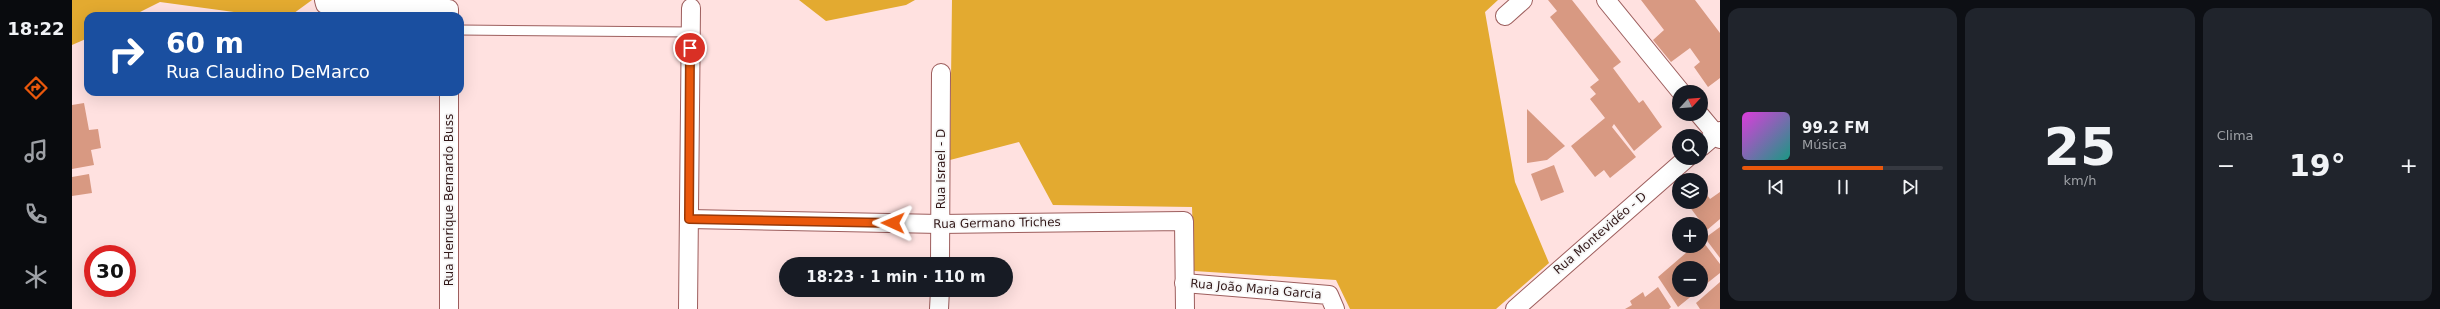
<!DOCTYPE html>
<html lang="pt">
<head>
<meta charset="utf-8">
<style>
  body { margin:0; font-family:"DejaVu Sans",sans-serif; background:#20242c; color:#f1f3f6; height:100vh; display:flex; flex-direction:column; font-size:15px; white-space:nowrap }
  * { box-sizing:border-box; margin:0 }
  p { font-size:13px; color:#9ea1a6 }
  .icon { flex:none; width:22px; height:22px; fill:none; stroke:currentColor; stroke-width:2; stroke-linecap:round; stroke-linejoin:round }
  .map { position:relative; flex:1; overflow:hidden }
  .details { display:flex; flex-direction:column; gap:8px; padding:8px; background:#0d0f14; width:720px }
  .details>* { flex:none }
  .top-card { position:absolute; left:12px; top:12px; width:380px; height:84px; border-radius:12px; box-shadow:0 4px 16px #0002; background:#1a4fa0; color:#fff; overflow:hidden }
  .needle { width:26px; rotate:64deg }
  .buttons { position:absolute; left:1600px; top:85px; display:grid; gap:8px }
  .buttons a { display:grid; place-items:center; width:36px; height:36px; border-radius:50%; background:#171b24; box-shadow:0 4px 16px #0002; font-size:20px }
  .speed { position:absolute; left:12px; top:245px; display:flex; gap:8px; font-size:20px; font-weight:700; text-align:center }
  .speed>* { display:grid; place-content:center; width:52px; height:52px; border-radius:50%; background:#171b24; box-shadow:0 4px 16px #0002; line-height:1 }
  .speed .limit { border:6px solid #d22; background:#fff; color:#111 }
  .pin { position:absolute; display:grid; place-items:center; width:34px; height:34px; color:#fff; margin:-17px; border:2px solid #fff; border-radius:50%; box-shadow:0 1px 4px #0007 }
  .me { position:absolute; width:44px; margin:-22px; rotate:271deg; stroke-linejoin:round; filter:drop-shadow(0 0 3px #0008) }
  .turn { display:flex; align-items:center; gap:14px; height:84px; padding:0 16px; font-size:18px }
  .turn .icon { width:52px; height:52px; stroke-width:2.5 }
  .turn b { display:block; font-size:28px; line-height:34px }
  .big { font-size:30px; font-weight:600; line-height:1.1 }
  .details .tile { flex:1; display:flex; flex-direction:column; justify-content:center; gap:6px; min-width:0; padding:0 14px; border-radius:12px; background:#20242c }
  .details .dial { align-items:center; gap:0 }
  .dial b { font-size:52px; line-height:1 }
  .song { display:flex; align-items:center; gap:12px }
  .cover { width:48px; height:48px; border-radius:6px; background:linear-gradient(135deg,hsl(300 70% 55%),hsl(170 70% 35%)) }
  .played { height:4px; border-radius:2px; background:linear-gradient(90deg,#ea580c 70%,#363941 70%) }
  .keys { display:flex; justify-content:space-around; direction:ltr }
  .heat { display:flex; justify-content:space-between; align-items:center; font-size:22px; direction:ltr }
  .details .tiles { flex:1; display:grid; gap:8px; grid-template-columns:repeat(3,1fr) }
  .trip { position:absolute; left:707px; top:257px; width:234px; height:40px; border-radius:20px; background:#171b24; box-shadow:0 4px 16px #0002; font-weight:600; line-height:40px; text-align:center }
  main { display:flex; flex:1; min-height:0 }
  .tabs { display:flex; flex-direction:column; width:72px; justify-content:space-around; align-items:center; background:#090b0e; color:#9ea1a6 }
  .tabs .icon { width:28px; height:28px }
  .tabs .active { color:#ea580c }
  .tabs b { font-size:18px; color:#f1f3f6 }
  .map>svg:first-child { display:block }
  .forest { fill:#e3aa30 }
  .building { fill:#d89982 }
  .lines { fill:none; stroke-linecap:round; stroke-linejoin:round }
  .service-casing { stroke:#9d5e5d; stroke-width:11 }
  .minor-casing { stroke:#9d5e5d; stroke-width:20 }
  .service { stroke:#fff; stroke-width:9 }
  .minor { stroke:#fff; stroke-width:18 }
  .route-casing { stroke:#983908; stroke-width:10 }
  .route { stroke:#ea580c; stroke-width:7 }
  .labels { text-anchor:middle; stroke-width:3.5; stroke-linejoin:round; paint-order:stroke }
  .street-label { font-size:12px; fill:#311717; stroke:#f6f6f6 }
</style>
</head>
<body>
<main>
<nav class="tabs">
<b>18:22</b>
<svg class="icon active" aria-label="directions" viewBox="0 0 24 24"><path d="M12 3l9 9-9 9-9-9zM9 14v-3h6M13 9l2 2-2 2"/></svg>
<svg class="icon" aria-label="music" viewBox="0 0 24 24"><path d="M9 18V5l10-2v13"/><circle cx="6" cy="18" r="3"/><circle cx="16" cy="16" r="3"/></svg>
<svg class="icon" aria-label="phone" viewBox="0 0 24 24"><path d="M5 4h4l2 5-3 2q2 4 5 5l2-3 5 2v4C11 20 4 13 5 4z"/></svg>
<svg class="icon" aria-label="climate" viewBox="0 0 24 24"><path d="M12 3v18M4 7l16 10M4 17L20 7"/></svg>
</nav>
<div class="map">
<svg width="1648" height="309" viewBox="0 0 1648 309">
  <rect width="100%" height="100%" fill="#ffe1e0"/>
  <!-- forest -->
  <g class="forest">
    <polygon points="0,0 240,0 218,16 191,16 88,2 60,16 16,16 16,38 0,45"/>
    <polygon points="727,0 843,0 834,5 754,21"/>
    <polygon points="880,0 1426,0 1413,12 1443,182 1477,263 1424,309 1278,309 1264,280 1122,271 1120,207 981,205 947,142 878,160"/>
  </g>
  <!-- building -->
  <g class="building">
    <polygon points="1476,0 1500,0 1549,62 1541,68 1567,103 1571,100 1590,127 1562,151 1542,124 1540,127 1564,157 1538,178 1532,170 1523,177 1499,146 1533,118 1518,99 1524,94 1518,87 1527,80 1478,17 1485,11"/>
    <polygon points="1569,0 1623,0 1648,33 1648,78 1636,87 1622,67 1628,62 1618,48 1599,62 1581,40 1592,30"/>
    <polygon points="12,103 17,130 26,129 29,148 19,150 22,165 0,169 0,105"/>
    <polygon points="1455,109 1493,146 1475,160 1455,163"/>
    <polygon points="1482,165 1492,192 1469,201 1459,174"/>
    <polygon points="17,174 20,193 0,196 0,177"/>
    <polygon points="1629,187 1638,199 1648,192 1648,219 1635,230 1614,202 1629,202"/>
    <polygon points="1648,227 1648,258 1633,238"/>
    <polygon points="1629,239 1648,264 1648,273 1629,288 1629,268 1607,268 1607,290 1627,290 1606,307 1586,277 1622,246 1629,246"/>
    <polygon points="1648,282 1648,309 1628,309 1624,303"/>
    <polygon points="1586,287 1599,307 1597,309 1553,309 1560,305 1558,301 1571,292 1573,297"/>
  </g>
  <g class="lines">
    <!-- service casing -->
    <g class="service-casing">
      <polyline id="service" points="388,30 619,32"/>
    </g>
    <!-- minor casing -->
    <g class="minor-casing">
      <g id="minor">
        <polyline points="252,0 253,4 377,9 377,16"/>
        <polyline points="1534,0 1609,92"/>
        <polyline points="1433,16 1451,0"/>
        <polyline points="1627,114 1648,139"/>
        <polyline points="1629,147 1648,131"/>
        <polyline points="617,219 868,224 1112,221 1113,309"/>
        <polyline points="868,264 869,73"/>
        <polyline points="1112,283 1257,295 1263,309"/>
        <polyline points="377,309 377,92"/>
        <polyline points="616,309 619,8"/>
        <polyline points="867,309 868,290"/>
        <polyline points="1443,309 1615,158"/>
      </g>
    </g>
    <!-- service -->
    <use href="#service" class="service"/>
    <!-- minor -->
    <use href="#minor" class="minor"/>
  </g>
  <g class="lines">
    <!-- route casing -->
    <g class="route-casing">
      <polyline id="route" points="618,48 617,219 821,223"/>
    </g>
    <!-- route -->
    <use href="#route" class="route"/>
  </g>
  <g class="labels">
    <!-- street labels -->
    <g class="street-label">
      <text transform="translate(869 169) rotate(-90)" y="4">Rua Israel - D</text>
      <text transform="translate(377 200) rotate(-90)" y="4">Rua Henrique Bernardo Buss</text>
      <text transform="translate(925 223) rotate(-1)" y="4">Rua Germano Triches</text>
      <text transform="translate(1528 233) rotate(-41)" y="4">Rua Montevidéo - D</text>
      <text transform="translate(1184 289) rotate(5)" y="4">Rua João Maria Garcia</text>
    </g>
  </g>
</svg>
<div class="buttons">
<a><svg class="needle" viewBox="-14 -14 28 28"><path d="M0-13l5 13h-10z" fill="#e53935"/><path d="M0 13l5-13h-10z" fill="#9ea1a6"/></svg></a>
<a><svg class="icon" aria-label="search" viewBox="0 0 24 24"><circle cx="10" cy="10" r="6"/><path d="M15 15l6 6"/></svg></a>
<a><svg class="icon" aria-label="layers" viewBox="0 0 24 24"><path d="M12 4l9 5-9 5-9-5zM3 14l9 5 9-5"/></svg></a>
<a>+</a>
<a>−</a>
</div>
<div class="speed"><div class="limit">30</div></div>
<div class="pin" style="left:618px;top:48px;background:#d93025"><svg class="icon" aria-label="arrive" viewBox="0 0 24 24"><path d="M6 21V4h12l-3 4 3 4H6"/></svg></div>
<svg class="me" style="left:821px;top:223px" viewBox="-20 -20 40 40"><path d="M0-17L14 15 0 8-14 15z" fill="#ea580c" stroke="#fff" stroke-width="4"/></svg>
<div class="trip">18:23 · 1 min · 110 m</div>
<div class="top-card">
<div class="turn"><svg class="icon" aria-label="right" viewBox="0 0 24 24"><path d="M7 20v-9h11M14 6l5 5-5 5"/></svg><div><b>60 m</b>Rua Claudino DeMarco</div></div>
</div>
</div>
<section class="details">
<div class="tiles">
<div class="tile">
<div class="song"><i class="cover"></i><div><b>99.2 FM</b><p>Música</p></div></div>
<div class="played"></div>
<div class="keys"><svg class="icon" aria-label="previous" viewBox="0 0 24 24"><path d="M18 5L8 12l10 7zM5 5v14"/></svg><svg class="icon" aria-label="pause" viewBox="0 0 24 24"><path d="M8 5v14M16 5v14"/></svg><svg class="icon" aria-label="next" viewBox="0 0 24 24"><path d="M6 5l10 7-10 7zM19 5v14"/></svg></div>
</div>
<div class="tile dial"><b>25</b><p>km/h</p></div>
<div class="tile"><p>Clima</p>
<div class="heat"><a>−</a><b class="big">19°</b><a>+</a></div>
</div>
</div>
</section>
</main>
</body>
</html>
